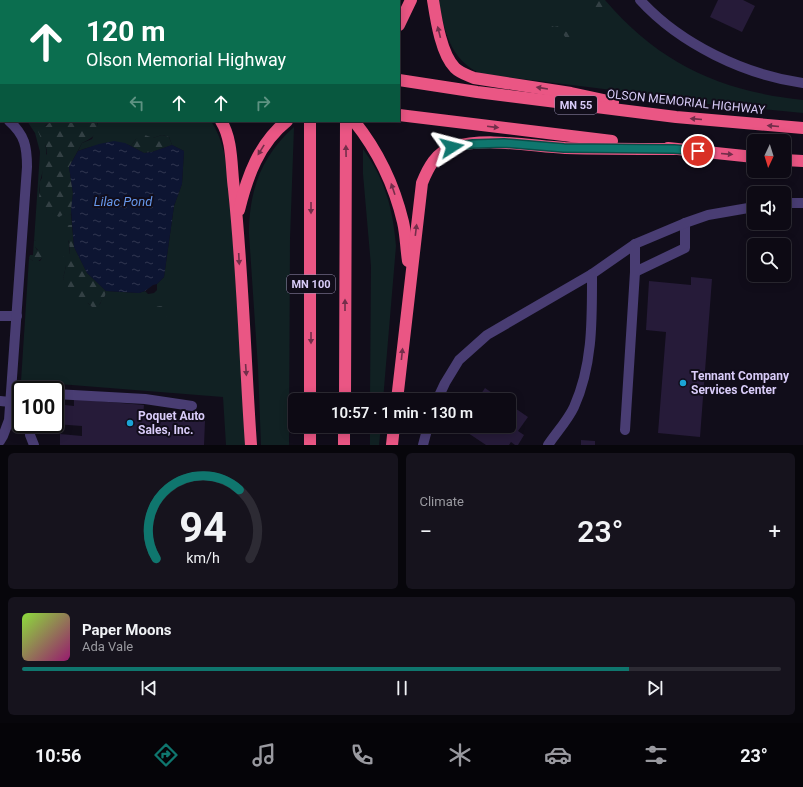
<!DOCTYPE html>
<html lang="en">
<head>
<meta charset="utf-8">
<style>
  body { margin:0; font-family:Roboto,sans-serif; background:#16131d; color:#f1f3f6; height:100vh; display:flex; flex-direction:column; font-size:15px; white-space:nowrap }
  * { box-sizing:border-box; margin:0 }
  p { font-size:13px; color:#9a9aa0 }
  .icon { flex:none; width:22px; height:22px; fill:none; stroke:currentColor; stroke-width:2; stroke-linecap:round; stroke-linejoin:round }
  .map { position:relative; height:445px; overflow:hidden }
  .drawer { display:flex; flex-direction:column; gap:8px; padding:8px; background:#07060b; flex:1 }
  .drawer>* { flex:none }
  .top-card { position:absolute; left:0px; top:0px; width:400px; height:122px; box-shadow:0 2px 10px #0003,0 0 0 1px #2d2b34; background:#0b6e4f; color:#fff; overflow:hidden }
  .needle { width:26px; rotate:184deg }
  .controls { position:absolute; left:747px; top:134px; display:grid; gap:8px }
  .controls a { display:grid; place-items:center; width:44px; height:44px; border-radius:6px; background:#0d0a14; box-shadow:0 2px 10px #0003,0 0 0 1px #2d2b34; font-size:20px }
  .speed { position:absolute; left:12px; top:381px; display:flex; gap:8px; font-size:20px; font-weight:700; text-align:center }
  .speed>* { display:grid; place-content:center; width:52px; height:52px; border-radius:50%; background:#0d0a14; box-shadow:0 2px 10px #0003,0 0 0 1px #2d2b34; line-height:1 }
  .speed .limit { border:2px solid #111; border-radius:6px; background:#fff; color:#111 }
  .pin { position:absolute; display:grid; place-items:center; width:34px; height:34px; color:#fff; margin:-17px; border:2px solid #fff; border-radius:50%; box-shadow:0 1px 4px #0007 }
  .me { position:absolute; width:44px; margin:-22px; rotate:81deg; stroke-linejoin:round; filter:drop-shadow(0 0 3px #0008) }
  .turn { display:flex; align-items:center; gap:14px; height:84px; padding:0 20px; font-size:18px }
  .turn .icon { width:52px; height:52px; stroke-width:2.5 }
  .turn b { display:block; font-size:28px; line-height:34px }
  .lanes { display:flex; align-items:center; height:38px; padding:0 20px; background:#0003; justify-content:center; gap:20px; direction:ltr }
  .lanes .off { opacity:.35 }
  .big { font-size:30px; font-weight:600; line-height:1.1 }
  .drawer .widget { flex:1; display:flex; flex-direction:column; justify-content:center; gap:6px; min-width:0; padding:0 14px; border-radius:6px; background:#16131d }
  .drawer .dial { align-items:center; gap:0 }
  .dial svg { height:104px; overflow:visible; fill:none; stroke:#2d2b34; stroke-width:7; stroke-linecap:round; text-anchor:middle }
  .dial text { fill:#f1f3f6; stroke:none }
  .song { display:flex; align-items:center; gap:12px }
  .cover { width:48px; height:48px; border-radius:6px; background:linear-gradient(135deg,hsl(90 70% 55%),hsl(320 70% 35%)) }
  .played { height:4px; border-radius:2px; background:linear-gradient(90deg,#0f766e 80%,#2d2b34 80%) }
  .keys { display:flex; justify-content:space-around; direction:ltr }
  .heat { display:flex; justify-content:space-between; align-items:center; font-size:22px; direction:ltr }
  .drawer .tiles { flex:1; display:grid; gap:8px; grid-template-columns:1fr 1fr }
  .widget:last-child { grid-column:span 2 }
  .trip { position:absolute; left:288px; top:393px; width:228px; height:40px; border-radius:6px; background:#0d0a14; box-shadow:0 2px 10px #0003,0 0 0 1px #2d2b34; font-weight:600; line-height:40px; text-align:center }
  .menu { display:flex; height:64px; justify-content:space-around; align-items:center; background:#050408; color:#9a9aa0 }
  .menu .icon { width:28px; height:28px }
  .menu .selected { color:#0f766e }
  .menu b { font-size:18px; color:#f1f3f6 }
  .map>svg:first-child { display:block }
  .green { fill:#112123 }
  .forest { fill:url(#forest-firs) }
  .water { fill:url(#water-ripples) }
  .building { fill:#261b39 }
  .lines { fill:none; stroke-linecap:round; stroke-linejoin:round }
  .minor { stroke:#493d73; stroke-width:10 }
  .highway { stroke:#ea5684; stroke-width:12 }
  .oneway { fill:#732e4a }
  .route-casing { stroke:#0a4d48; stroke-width:10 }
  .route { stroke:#0f766e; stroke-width:7 }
  .poi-dot { fill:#1ba4d6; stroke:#110d1a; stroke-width:1.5 }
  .labels { text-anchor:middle; stroke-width:4; stroke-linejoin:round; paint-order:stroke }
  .shield { fill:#110d1a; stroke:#9d93b6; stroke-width:1 }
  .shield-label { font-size:11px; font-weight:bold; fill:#d9ccf9 }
  .street-label { font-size:12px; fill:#d9ccf9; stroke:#110d1a }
  .poi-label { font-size:12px; font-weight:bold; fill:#d9ccf9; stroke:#110d1a; text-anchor:start }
  .water-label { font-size:13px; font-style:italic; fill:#6798ec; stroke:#110d1a }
</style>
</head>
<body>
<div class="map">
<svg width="803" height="445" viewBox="0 0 803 445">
  <defs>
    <pattern id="forest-firs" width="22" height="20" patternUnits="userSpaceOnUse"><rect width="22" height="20" fill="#112123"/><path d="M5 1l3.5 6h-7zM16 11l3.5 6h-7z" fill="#334044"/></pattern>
    <pattern id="water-ripples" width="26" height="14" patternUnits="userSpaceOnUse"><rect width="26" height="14" fill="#0d1532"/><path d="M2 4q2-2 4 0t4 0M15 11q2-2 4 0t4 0" fill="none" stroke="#303650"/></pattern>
  </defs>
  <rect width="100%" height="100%" fill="#110d1a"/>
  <!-- green -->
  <g class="green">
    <polygon points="0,0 102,0 1,1 1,13"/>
    <path d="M438 0H605C660 64 720 91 803 100V113L708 104 653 95 481 74C449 59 445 31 438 0Z"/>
    <path d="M27 121H32L35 123 40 121H51C49 123 48 124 46 125 39 134 48 145 46 155 45 164 42 173 40 182 39 186 40 192 39 197L52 213 64 214 67 216 71 214 72 225H67L70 255H64L66 266 63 279 92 307 100 304 102 299 105 296 106 291 139 293 145 291 148 294 154 293 157 290V284L164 277 174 206 182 184 184 151 172 145 169 137 162 135 153 138 136 139 131 146C115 138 94 146 78 151L82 143 92 139 98 124 97 121H211C223 139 226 160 229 181L246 445H226L223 397 21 381 29 258 33 261H40L42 258 39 251 35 247 36 240 34 241 40 152 35 133Z"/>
    <path d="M294 127 290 239 289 445H261L258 368 249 234C249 191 261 156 294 127Z"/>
    <path d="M363 149C385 179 393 209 396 246L383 400H370L371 266 363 174Z"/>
    <polygon points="370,426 381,426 379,445 370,445"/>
  </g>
  <!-- forest -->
  <g class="forest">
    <path d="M586 0H599L603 3V8C599 10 597 10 593 8L591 3Z"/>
    <polygon points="549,26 552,26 554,27 559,26 560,28 564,30 564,31 567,32 573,37 573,41 568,41 563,34 549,30"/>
    <path d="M51 121H97C100 134 92 138 82 143L69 167 73 193 71 214 67 217 64 214 59 217 52 213 47 217 43 218 42 215 39 197 40 190 39 183 42 178 43 157 47 154C47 142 41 141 38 131L40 126H46Z"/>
    <polygon points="145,135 153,138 162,135 169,137 172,145 152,152 144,153 131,146 136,139"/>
    <path d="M67 225H72L74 247 87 273 106 291 105 296C101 300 101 304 96 308L92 307 88 303C76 302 69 288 63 279L66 266 62 262 64 255 70 254 69 241 64 237 63 229Z"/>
    <polygon points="36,240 38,242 38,244 35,247 37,250 45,248 48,254 47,256 42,258 36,263 33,261 29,258 30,255 33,255 34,241"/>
    <circle cx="160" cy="313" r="7"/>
  </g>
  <!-- water -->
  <polygon class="water" points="114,141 125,143 144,153 152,152 172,145 184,151 182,184 174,206 164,277 157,284 153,285 145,291 139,293 106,291 87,273 74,247 71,210 73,193 69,167 78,151 99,144"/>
  <!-- building -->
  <g class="building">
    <polygon points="718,0 743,0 755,6 742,32 710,17"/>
    <polygon points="691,277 712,279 700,437 658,433 666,332 646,330 649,281 691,285"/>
    <polygon points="485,388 502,400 477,400"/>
    <polygon points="74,399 144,405 143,416 205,421 204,445 60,445 60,434 82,436 82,426 55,424 55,404 74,406"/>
    <polygon points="509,404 528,417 518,431 524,435 518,445 515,445 511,442 509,445 486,445 459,427 509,426"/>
    <polygon points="581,440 595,441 595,445 581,445"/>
  </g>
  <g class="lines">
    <!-- minor -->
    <g class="minor">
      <path d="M640 0C680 44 745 75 803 83"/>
      <polyline points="0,116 1,116"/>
      <polyline points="784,203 803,203"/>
      <polyline points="635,272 685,248 685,223"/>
      <polyline points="0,316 17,316"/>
      <polyline points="55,394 145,399 192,406"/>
      <polyline points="437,400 445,383 459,360 487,335 592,274 635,244 685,223 708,215 754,207"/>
      <polyline points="0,401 10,402"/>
      <polyline points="31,424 30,435 34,445"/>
      <polyline points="625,430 635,272 635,244"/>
      <path d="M0 441 3 436 9 420 27 167C27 147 25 135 9 121"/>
      <polyline points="423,445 428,426"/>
      <path d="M548 445C556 433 568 420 574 407 593 365 592 319 592 274"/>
    </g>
    <!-- highway -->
    <g class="highway">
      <polyline points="266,0 267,1"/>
      <polyline points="309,0 309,1"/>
      <polyline points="344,0 344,1"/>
      <path d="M433 0C436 19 441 54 455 68 460 73 467 75 474 78L571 93 613 102"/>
      <polyline points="227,1 227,0"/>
      <polyline points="399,25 411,0"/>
      <polyline points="0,26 1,26"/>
      <polyline points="0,65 1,65"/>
      <polyline points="399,80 477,92 676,117 803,128"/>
      <polyline points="399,115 612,141"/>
      <path d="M221 121C233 140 231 168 234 189 243 274 245 360 251 445"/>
      <polyline points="310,121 310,400"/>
      <path d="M354 121C378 151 394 184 403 222 406 235 406 248 408 261"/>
      <polyline points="668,148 754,157"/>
      <polyline points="784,160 803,161"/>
      <path d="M239 210C247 177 259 143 287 121"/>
      <polyline points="345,400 346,121"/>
      <path d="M397 400 422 183C428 168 436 152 453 147 486 137 530 146 565 148 601 149 638 149 674 149"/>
      <polyline points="310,445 310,426"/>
      <polyline points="344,445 344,426"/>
      <polyline points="392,445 394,426"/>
    </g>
  </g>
  <!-- one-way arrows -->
  <defs><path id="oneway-solid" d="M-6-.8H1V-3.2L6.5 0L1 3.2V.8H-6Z"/></defs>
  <g class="oneway">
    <use href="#oneway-solid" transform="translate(439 32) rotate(-104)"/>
    <use href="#oneway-solid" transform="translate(542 88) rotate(-171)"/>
    <use href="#oneway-solid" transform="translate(696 119) rotate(-175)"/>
    <use href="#oneway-solid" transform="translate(773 126) rotate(-175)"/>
    <use href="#oneway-solid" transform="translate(493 127) rotate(7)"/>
    <use href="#oneway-solid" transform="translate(261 150) rotate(122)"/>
    <use href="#oneway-solid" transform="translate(346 151) rotate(-91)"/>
    <use href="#oneway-solid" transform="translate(727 154) rotate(5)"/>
    <use href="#oneway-solid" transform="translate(393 189) rotate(-109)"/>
    <use href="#oneway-solid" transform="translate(311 208) rotate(90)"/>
    <use href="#oneway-solid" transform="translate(416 230) rotate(-83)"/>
    <use href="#oneway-solid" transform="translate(239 259) rotate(87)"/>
    <use href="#oneway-solid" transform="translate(345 305) rotate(-90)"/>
    <use href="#oneway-solid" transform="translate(311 338) rotate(90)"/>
    <use href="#oneway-solid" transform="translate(402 354) rotate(-84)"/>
    <use href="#oneway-solid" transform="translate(246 370) rotate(86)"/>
  </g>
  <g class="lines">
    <!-- route casing -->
    <g class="route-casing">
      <polyline id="route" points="452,147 473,144 504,143 564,148 674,149 698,151"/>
    </g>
    <!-- route -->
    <use href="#route" class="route"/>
  </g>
  <!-- markers -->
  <g class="poi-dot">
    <circle cx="683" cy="383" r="4"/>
    <circle cx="130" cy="423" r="4"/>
  </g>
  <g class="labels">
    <!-- shield labels -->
    <g class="shield">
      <rect x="555" y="96" width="42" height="18" rx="3"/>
      <rect x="287" y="275" width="48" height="18" rx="3"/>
    </g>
    <g class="shield-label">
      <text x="576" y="109">MN 55</text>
      <text x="311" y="288">MN 100</text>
    </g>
    <!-- street labels -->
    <g class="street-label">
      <text transform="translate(686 102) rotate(6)" y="4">OLSON MEMORIAL HIGHWAY</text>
    </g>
    <!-- poi labels -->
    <g class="poi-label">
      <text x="691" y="380">Tennant Company<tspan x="691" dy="14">Services Center</tspan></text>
      <text x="138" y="420">Poquet Auto<tspan x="138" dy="14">Sales, Inc.</tspan></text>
    </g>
    <!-- water labels -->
    <g class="water-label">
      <text x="123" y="206">Lilac Pond</text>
    </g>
  </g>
</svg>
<div class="controls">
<a><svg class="needle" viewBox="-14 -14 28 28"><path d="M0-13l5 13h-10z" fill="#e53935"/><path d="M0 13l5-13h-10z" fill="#9a9aa0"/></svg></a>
<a><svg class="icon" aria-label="sound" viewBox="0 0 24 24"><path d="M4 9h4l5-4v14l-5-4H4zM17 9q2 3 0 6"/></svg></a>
<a><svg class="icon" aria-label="search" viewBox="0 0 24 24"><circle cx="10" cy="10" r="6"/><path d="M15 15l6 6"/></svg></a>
</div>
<div class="speed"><div class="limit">100</div></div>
<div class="pin" style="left:698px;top:151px;background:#d93025"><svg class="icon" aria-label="arrive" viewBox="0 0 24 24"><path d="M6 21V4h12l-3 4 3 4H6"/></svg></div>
<svg class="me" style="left:452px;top:147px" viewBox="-20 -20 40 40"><path d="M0-17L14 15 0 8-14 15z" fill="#0f766e" stroke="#fff" stroke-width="4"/></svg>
<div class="trip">10:57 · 1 min · 130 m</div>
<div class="top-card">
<div class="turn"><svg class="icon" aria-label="ahead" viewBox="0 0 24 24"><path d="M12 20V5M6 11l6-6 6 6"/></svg><div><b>120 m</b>Olson Memorial Highway</div></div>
<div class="lanes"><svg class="icon off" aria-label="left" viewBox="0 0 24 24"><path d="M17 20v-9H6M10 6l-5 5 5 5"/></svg><svg class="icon" aria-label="ahead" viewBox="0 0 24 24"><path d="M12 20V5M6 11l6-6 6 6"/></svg><svg class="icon" aria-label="ahead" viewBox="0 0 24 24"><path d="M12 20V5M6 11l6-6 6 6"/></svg><svg class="icon off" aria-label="right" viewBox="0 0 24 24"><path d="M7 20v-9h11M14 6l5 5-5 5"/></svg></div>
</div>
</div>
<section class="drawer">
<div class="tiles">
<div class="widget dial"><svg viewBox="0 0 100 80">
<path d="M14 69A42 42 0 1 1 86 69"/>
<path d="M14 69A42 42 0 0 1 78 16" stroke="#0f766e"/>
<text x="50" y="56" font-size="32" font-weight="700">94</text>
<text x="50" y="72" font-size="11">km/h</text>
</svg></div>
<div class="widget"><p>Climate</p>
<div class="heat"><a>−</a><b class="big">23°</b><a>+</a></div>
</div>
<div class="widget">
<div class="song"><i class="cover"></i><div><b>Paper Moons</b><p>Ada Vale</p></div></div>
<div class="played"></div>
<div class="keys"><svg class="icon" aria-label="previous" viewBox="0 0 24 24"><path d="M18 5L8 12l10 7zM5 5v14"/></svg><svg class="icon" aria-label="pause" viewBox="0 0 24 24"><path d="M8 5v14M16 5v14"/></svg><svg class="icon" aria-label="next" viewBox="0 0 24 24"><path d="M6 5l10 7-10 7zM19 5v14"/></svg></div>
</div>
</div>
</section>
<nav class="menu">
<b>10:56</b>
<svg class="icon selected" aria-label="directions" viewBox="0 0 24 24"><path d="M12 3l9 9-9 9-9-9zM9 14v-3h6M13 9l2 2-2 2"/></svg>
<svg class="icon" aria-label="music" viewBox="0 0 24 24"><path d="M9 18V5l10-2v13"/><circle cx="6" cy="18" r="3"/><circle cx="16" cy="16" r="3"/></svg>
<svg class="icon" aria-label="phone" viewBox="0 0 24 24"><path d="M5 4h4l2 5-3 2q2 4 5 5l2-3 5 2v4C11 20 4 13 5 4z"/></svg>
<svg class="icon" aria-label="climate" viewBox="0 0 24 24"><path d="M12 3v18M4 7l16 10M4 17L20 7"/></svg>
<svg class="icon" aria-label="car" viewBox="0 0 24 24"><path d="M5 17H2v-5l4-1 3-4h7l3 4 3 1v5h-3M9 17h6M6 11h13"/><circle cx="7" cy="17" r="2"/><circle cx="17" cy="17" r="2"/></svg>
<svg class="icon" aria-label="filters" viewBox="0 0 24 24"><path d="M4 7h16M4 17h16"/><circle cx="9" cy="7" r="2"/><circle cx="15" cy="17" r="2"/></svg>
<b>23°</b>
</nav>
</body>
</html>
